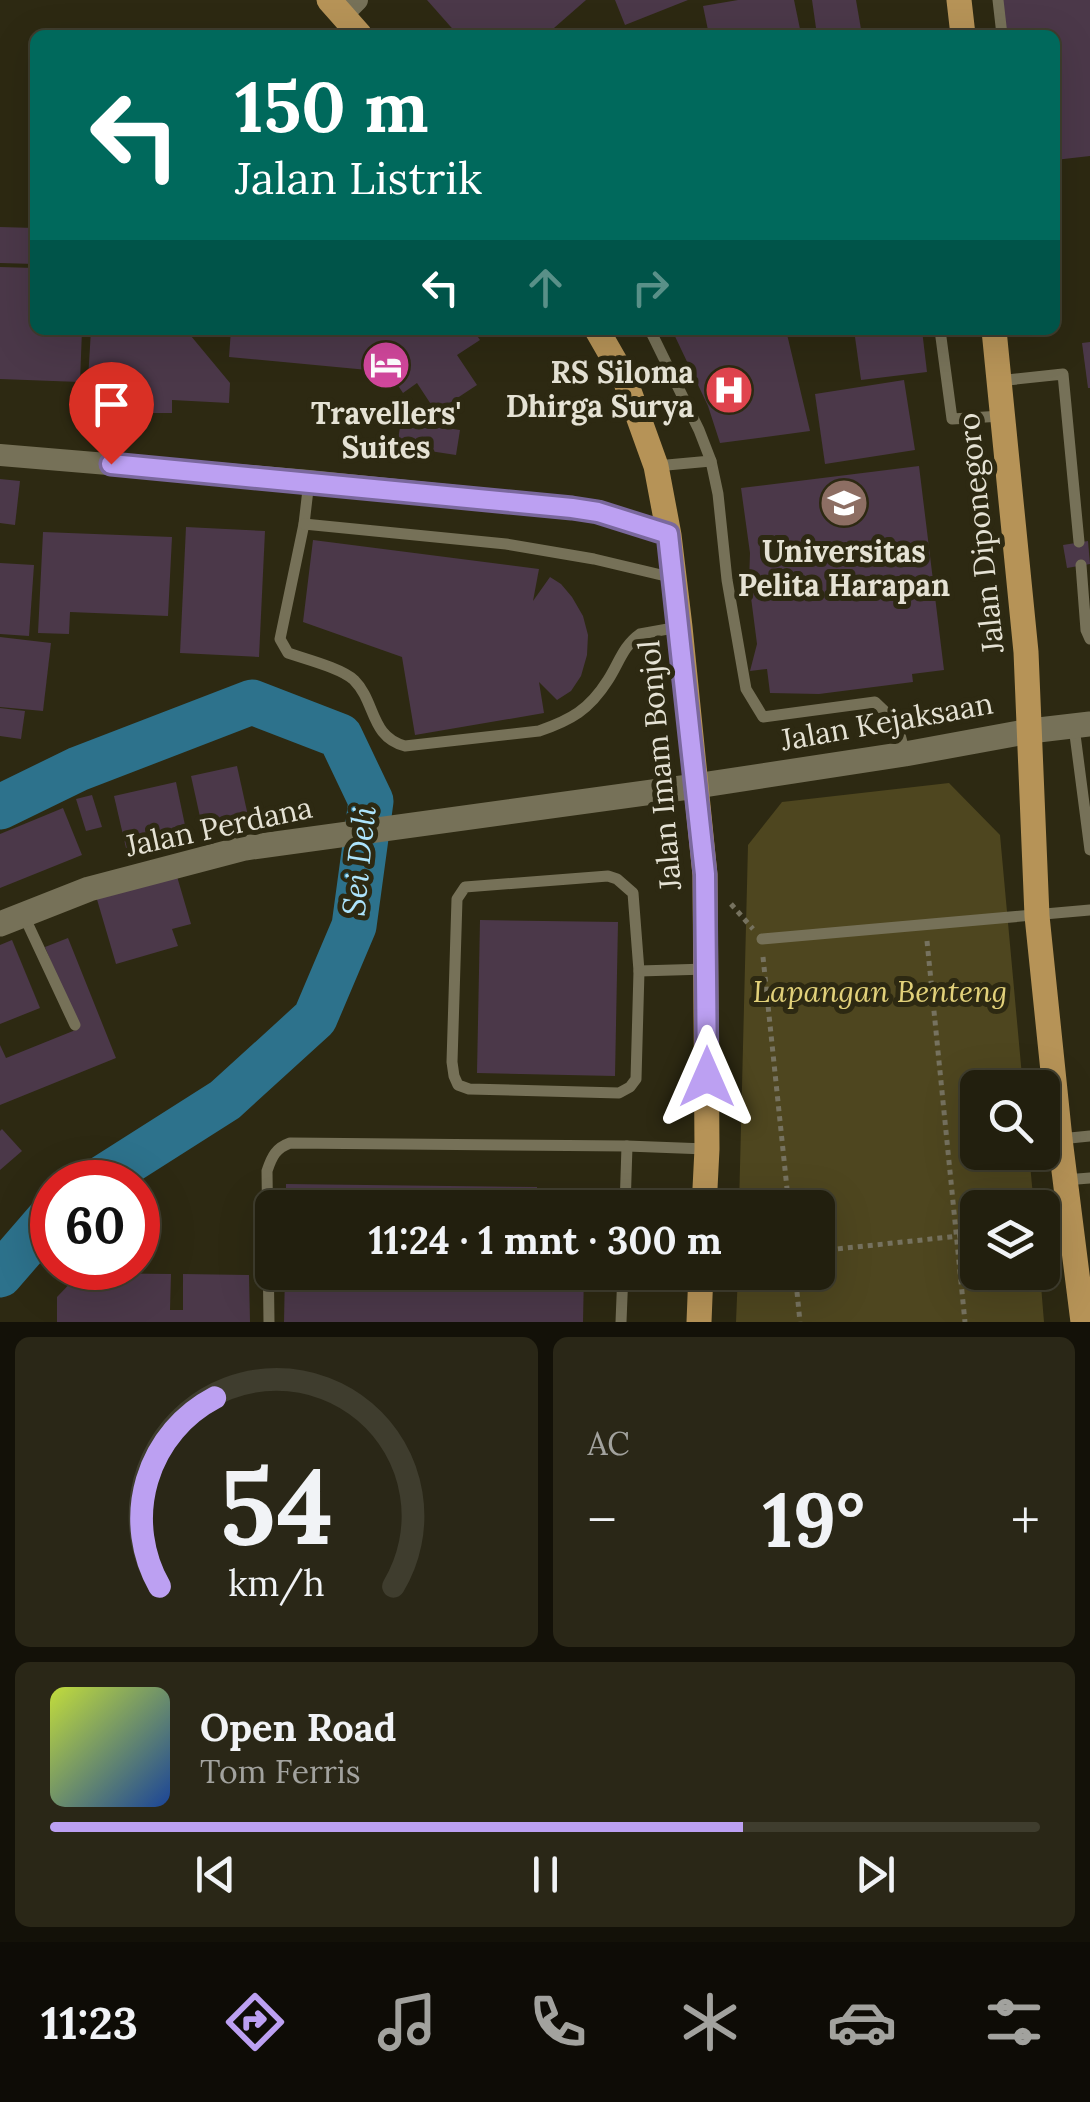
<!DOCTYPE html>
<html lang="id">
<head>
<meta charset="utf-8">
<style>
  body { margin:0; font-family:Lora,serif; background:#2a2717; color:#f1f3f6; height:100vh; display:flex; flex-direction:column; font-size:38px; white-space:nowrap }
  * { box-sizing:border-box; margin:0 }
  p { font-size:32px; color:#a2a29e }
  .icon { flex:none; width:55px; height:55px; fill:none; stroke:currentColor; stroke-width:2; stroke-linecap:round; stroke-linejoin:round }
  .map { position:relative; height:1322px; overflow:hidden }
  .sheet { display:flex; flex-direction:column; gap:15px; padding:15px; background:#131108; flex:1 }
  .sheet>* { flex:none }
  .guide { position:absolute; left:30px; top:30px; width:1030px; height:305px; border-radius:15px; box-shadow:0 10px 40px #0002,0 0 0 2px #3f3d2e; background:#00695c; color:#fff; overflow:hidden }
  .tools { position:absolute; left:960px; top:1070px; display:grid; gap:20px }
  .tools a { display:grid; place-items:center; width:100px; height:100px; border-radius:15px; background:#221f0e; box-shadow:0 10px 40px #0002,0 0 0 2px #3f3d2e; font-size:50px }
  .speed { position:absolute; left:30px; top:1160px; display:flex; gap:20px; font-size:50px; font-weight:700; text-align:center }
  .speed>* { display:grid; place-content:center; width:130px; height:130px; border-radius:50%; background:#221f0e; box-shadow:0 10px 40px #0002,0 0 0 2px #3f3d2e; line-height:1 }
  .speed .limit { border:15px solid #d22; background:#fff; color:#111 }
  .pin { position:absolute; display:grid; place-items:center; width:85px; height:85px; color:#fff; margin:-102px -42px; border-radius:50% 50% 50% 0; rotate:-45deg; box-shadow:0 0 10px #0007 }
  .pin .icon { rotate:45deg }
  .me { position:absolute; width:110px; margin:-55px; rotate:0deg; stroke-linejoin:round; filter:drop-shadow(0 0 8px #0008) }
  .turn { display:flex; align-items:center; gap:35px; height:210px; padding:0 40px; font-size:45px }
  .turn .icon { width:130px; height:130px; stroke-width:2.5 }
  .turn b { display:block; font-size:70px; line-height:85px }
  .lanes { display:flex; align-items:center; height:95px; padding:0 40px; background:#0003; justify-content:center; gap:50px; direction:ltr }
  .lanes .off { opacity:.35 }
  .big { font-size:75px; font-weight:800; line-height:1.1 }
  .sheet .tile { flex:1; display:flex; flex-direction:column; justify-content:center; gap:15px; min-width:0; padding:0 35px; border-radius:15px; background:#2a2717 }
  .sheet .dial { align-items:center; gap:0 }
  .dial svg { height:260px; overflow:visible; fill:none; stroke:#3f3d2e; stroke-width:7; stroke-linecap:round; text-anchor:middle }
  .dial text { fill:#f1f3f6; stroke:none }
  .song { display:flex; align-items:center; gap:30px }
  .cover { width:120px; height:120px; border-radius:15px; background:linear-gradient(135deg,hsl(70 70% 55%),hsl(220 70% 35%)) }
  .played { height:10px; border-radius:5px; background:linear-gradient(90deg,#bca0f2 70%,#3f3d2e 70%) }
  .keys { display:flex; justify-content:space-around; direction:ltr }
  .heat { display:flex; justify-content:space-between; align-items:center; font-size:55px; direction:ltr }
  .sheet .tiles { flex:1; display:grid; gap:15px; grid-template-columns:1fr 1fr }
  .tile:last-child { grid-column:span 2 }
  .trip { position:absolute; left:255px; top:1190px; width:580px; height:100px; border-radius:15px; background:#221f0e; box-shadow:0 10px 40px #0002,0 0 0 2px #3f3d2e; font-weight:800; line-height:100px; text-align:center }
  .tabs { display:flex; height:160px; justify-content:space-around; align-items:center; background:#0e0c06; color:#a2a29e }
  .tabs .icon { width:70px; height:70px }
  .tabs .selected { color:#bca0f2 }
  .tabs b { font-size:45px; color:#f1f3f6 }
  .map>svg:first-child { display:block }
  .green { fill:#4e461f }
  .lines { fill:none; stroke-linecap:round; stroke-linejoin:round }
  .river { stroke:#2d728c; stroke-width:45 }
  .building { fill:#4b3849 }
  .path { stroke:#76725f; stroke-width:5; stroke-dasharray:5 5; stroke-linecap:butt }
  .lane { stroke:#767158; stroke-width:11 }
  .street { stroke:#767158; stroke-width:22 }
  .secondary { stroke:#767158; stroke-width:25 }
  .primary { stroke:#b69357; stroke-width:25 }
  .route-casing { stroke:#7a689d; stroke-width:25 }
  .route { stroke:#bca0f2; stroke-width:18 }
  .labels { text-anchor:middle; stroke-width:10; stroke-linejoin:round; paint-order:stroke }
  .poi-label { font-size:30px; font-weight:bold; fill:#e5e2d4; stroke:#2d2912 }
  .street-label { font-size:30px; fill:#e5e2d4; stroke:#2d2912 }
  .park-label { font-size:30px; font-style:italic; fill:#e2d17a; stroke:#2d2912 }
  .water-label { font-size:32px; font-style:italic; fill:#ade4fc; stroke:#2d2912 }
</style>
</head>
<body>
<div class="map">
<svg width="1090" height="1322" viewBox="0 0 1090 1322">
  <rect width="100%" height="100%" fill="#2d2912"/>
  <!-- green -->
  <polygon class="green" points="949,783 1000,835 1023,1087 978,1088 978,1152 1029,1153 1034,1207 978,1208 978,1272 1040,1273 1044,1322 736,1322 738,1273 818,1272 818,1208 739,1207 748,845 782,802"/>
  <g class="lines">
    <!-- river -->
    <g class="river">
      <polyline points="0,807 78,769 252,702 340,736 371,801 354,926 315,1018 225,1100 96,1182"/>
      <polyline points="0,1275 52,1215"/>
    </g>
  </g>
  <!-- building -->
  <g class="building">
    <polygon points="427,0 586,0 546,35 458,35"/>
    <polygon points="615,0 688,0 625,25"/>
    <polygon points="738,0 794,0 800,29 767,35 709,35 703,6"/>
    <polygon points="812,0 856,0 862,35 817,35"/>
    <polygon points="1002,0 1090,0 1090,156 1055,160 1055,35 1006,35"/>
    <polygon points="0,227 35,228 35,264 0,263"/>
    <polygon points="0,267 35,268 35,330 82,330 80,382 0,379"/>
    <polygon points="91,330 186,330 230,383 229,403 172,400 172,413 152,413 152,399 87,396"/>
    <polygon points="231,330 473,330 480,340 457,355 477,385 436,412 417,383 403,393 389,372 229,357"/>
    <polygon points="672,330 786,330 810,431 720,443 708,406"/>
    <polygon points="854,330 922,330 927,372 861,380"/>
    <polygon points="1090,342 1090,388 1088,388 1082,343"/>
    <polygon points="904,380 915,450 825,464 815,394"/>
    <polygon points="401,421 460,430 456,455 397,446"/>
    <polygon points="919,466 944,670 912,674 913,682 819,694 770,693 767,669 750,671 757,644 749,582 750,553 741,488"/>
    <polygon points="0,479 20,481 15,525 0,523"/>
    <polygon points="186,527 265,531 259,657 180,653"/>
    <polygon points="43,532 172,537 168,616 70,612 69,634 38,633"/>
    <polygon points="313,540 539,569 533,601 550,577 561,584 572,597 583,616 588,635 587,655 581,676 571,691 557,700 539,682 544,713 415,735 402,657 303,622"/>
    <polygon points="1088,541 1090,564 1067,568 1063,545"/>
    <polygon points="0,563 34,565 29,636 0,634"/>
    <polygon points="0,637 51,643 43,711 0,707"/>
    <polygon points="0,708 25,711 21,739 0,736"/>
    <polygon points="237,766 250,825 204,835 191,776"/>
    <polygon points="176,782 187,835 126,848 114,796"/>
    <polygon points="92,795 102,827 86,831 76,799"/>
    <polygon points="63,808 82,855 0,888 0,834"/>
    <polygon points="176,873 191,924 172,929 178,946 116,964 96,896"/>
    <polygon points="480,920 618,922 615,1076 477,1073"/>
    <polygon points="68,938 116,1058 0,1105 0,1045 6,1058 78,1029 45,947"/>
    <polygon points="12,940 40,1008 0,1024 0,945"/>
    <polygon points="2,1129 22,1151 0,1170 0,1131"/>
    <polygon points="286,1184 537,1187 537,1208 286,1208"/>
    <polygon points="285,1272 584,1272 583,1322 284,1322"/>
    <polygon points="80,1273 171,1274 170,1310 183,1310 183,1274 249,1275 250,1322 57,1322 57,1297"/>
  </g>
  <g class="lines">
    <!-- path -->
    <g class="path">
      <polyline points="731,904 753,929"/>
      <polyline points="927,941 965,1322"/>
      <polyline points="763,957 789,1208"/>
      <polyline points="818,1251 978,1234"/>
      <polyline points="795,1272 800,1322"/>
    </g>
    <!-- lane -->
    <g class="lane">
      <polyline points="998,0 1002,35"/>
      <polyline points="650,330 699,430 711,461 718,494 727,580 746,689 763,717 875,702 897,723 905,754"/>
      <polyline points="940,330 952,419 1002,416"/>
      <polyline points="998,381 1063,374 1079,542"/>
      <polyline points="656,466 711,461"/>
      <path d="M309 481 304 524 280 639 288 653C305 659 341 668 354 680 376 702 370 737 405 746L539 731C571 720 589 710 608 680 619 663 623 646 640 634L679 627"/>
      <polyline points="304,524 506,544 594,559 674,578"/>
      <polyline points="1081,565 1086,630 1090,639"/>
      <polyline points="1074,727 1090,850"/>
      <polygon points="608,876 617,879 633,893 639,971 636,1079 630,1087 619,1093 469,1089 458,1085 454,1076 452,1062 457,899 465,887"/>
      <polyline points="24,916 75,1025"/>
      <polyline points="762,939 1090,910"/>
      <polyline points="639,971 707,969"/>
      <polyline points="1060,1139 1090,1136"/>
      <polyline points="1065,1180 1090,1178"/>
      <polyline points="625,1208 627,1146"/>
      <path d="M269 1322 267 1171C272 1156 276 1148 290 1143L627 1146 706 1149"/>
      <polyline points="621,1322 623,1272"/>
    </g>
    <!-- street -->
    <g class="street">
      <polyline points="343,14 357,0"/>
      <polyline points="0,455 309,481 572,508 598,512 669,535"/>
    </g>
    <!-- secondary -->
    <polyline class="secondary" points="0,924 89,889 245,848 696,786 905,754 1030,731 1090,724"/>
    <!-- primary -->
    <g class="primary">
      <polyline points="329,0 360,35"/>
      <polyline points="959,0 963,35"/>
      <polyline points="597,330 624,377 656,466 669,535 680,627 705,875 707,1149 704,1208"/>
      <polyline points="994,330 1026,652 1037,916 1060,1139 1083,1322"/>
      <polyline points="699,1322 701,1272"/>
    </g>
  </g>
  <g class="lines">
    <!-- route casing -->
    <g class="route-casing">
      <polyline id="route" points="111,464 572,508 598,512 668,534 705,874 707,1077"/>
    </g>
    <!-- route -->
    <use href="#route" class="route"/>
  </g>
  <!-- icons -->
  <defs>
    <g id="hotel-disc" transform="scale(2.5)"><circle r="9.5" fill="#d1479c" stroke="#2d2912"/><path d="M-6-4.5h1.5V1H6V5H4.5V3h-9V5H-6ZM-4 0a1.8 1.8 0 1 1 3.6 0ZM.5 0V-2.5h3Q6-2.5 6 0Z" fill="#fff"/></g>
    <g id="hospital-disc" transform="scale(2.5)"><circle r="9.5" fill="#e0444e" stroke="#2d2912"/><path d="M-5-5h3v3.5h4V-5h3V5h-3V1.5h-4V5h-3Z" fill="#fff"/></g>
    <g id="university-disc" transform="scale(2.5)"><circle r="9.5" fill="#8d6e63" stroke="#2d2912"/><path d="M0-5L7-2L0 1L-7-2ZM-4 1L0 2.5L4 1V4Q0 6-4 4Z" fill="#fff"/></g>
  </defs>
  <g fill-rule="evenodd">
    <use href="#hotel-disc" x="386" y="365"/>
    <use href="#hospital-disc" x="729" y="390"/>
    <use href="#university-disc" x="844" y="503"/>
  </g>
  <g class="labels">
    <!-- poi labels -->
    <g class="poi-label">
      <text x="694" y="383" text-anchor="end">RS Siloma<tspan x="694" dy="34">Dhirga Surya</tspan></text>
      <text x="386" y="424">Travellers'<tspan x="386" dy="34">Suites</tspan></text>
      <text x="844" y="562">Universitas<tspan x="844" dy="34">Pelita Harapan</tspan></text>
    </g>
    <!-- street labels -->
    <g class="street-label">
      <text transform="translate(981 533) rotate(-96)" y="10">Jalan Diponegoro</text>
      <text transform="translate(887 722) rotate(-10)" y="10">Jalan Kejaksaan</text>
      <text transform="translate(660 765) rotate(-95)" y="10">Jalan Imam Bonjol</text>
      <text transform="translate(219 827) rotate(-12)" y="10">Jalan Perdana</text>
    </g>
    <!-- park labels -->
    <g class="park-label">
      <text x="880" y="1002">Lapangan Benteng</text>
    </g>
    <!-- water labels -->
    <g class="water-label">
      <text transform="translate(359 861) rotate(-84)" y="11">Sei Deli</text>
    </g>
  </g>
</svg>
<div class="tools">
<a><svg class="icon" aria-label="search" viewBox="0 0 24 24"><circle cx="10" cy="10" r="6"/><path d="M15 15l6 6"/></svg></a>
<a><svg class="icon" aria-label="layers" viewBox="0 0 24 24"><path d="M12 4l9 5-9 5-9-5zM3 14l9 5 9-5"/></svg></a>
</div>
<div class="speed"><div class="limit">60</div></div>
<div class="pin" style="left:111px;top:464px;background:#d93025"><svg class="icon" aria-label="arrive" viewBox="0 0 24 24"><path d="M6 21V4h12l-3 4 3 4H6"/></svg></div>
<svg class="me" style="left:707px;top:1077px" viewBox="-20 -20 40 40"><path d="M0-17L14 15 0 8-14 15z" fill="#bca0f2" stroke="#fff" stroke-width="4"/></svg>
<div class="trip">11:24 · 1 mnt · 300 m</div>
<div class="guide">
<div class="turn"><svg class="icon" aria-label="left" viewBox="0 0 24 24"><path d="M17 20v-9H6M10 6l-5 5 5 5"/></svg><div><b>150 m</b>Jalan Listrik</div></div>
<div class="lanes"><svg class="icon" aria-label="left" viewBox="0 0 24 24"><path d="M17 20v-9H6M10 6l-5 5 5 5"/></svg><svg class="icon off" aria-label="ahead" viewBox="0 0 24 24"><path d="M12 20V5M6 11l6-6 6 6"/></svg><svg class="icon off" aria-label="right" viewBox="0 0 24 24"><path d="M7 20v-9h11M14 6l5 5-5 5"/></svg></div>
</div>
</div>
<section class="sheet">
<div class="tiles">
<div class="tile dial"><svg viewBox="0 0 100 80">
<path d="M14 69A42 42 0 1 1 86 69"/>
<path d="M14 69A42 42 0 0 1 31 11" stroke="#bca0f2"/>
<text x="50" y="56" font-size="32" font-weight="700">54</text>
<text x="50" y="72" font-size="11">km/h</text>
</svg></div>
<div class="tile"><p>AC</p>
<div class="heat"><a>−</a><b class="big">19°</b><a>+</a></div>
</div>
<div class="tile">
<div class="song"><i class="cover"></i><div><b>Open Road</b><p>Tom Ferris</p></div></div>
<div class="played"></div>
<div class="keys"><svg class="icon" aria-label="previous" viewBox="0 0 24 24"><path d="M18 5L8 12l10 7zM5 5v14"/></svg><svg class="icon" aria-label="pause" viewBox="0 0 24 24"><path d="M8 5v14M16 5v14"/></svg><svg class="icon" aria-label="next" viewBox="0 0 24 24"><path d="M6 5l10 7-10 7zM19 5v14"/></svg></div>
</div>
</div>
</section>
<nav class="tabs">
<b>11:23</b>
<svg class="icon selected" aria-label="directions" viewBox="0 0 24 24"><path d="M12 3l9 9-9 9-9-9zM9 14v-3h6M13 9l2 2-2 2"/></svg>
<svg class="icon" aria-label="music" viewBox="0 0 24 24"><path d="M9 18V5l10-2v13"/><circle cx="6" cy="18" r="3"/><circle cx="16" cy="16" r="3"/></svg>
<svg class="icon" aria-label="phone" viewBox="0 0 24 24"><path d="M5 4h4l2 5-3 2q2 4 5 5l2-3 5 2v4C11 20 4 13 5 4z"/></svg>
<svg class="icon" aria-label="climate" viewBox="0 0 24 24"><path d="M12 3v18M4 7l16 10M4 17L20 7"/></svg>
<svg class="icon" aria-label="car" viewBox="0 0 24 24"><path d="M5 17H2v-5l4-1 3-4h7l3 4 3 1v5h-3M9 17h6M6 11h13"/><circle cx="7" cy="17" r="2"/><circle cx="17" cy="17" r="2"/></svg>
<svg class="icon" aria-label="filters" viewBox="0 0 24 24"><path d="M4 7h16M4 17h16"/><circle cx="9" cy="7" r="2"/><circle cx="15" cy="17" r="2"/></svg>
</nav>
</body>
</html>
